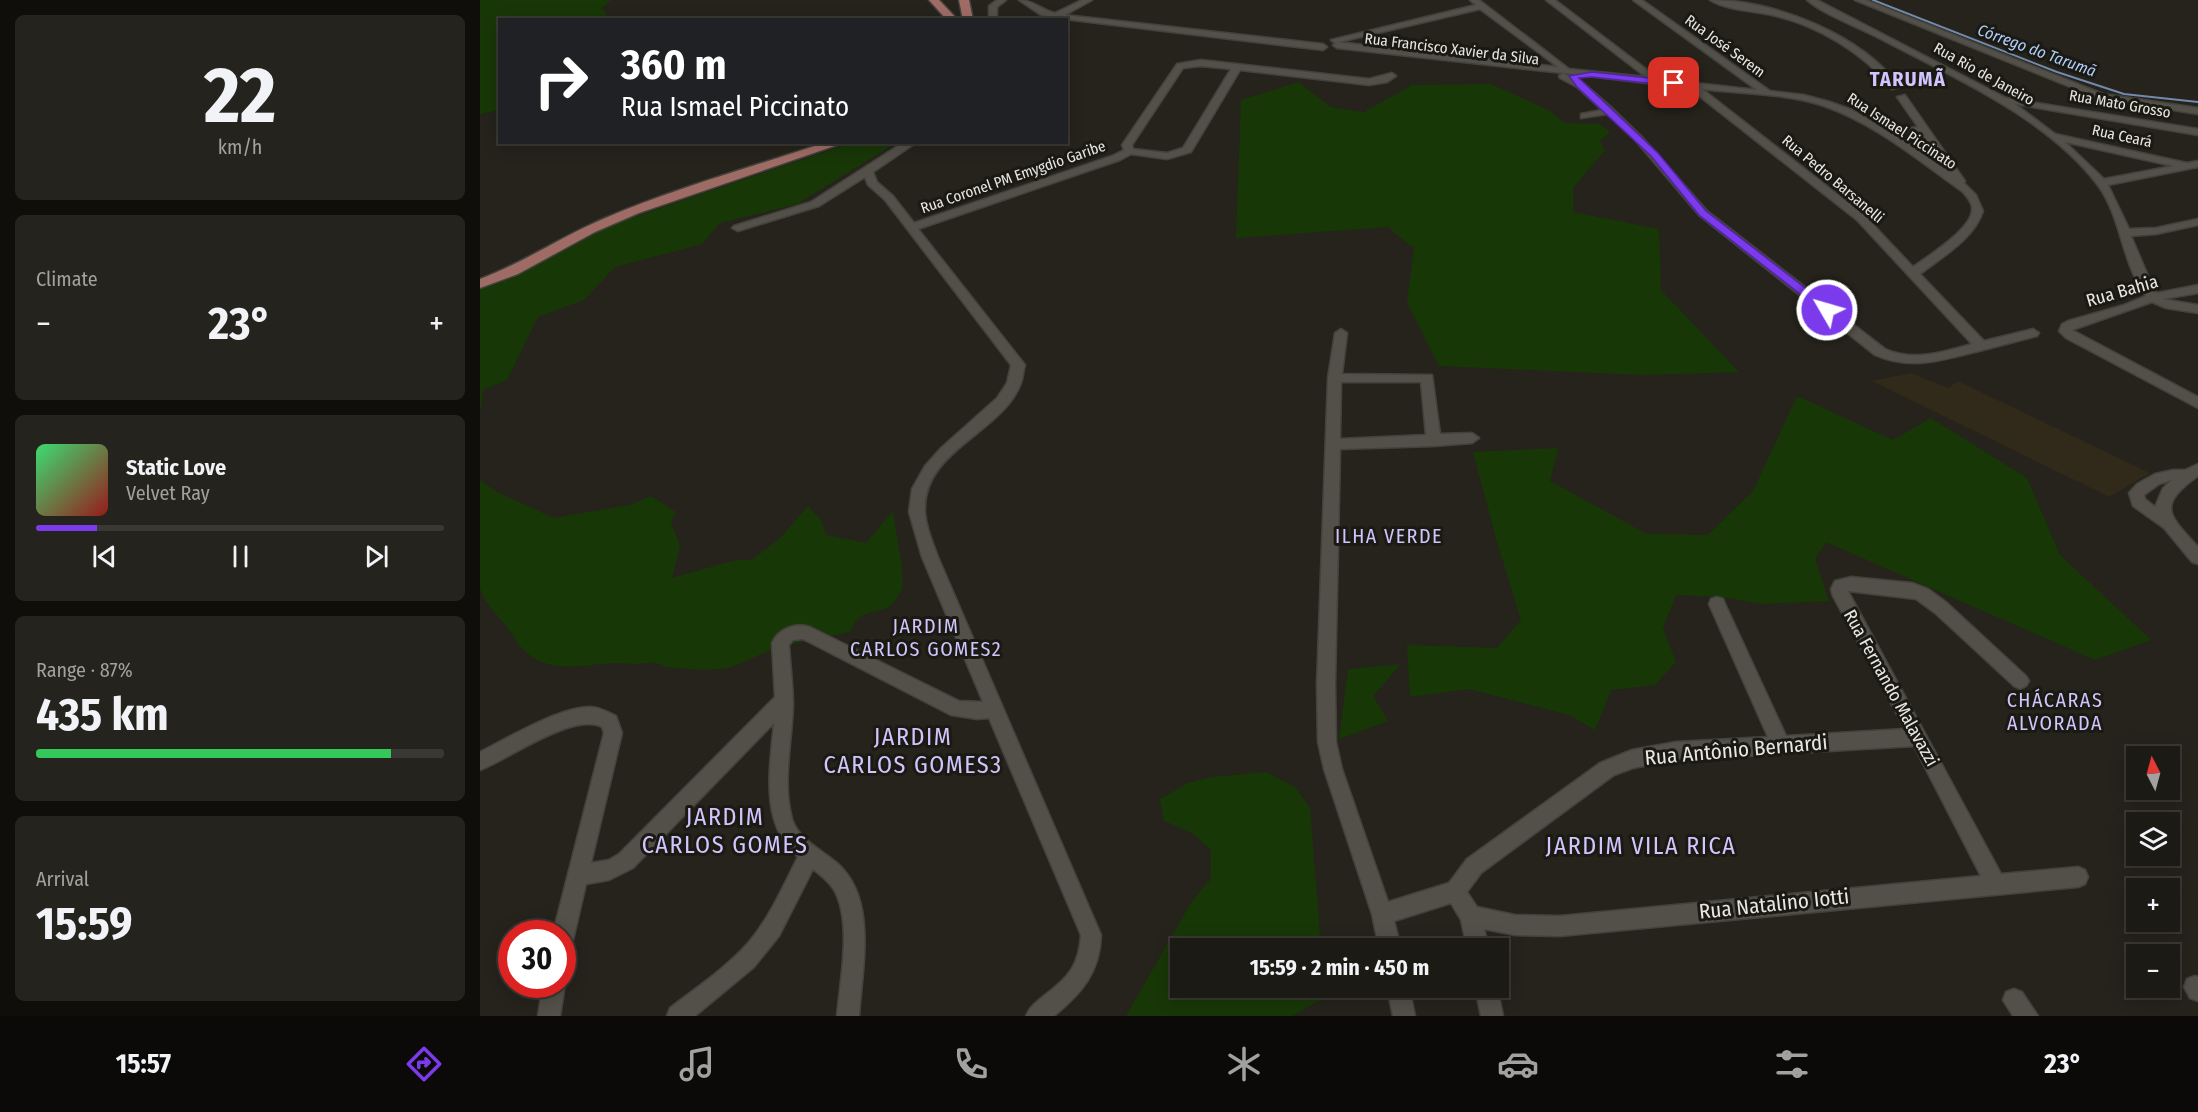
<!DOCTYPE html>
<html lang="en">
<head>
<meta charset="utf-8">
<style>
  body { margin:0; font-family:"Fira Sans Condensed",sans-serif; background:#25231d; color:#f1f3f6; height:100vh; display:flex; flex-direction:column; font-size:22px; white-space:nowrap }
  * { box-sizing:border-box; margin:0 }
  p { font-size:20px; color:#a0a1a0 }
  .icon { flex:none; width:33px; height:33px; fill:none; stroke:currentColor; stroke-width:2; stroke-linecap:round; stroke-linejoin:round }
  .map { position:relative; flex:1; overflow:hidden }
  .panel { display:flex; flex-direction:column; gap:15px; padding:15px; background:#0f0e0b; width:480px }
  .panel>* { flex:none }
  .top-card { position:absolute; left:18px; top:18px; width:570px; height:126px; border-radius:0px; box-shadow:0 3px 15px #0003,0 0 0 2px #3a3834; background:#202124; color:#fff; overflow:hidden }
  .needle { width:39px; rotate:354deg }
  .buttons { position:absolute; left:1646px; top:746px; display:grid; gap:12px }
  .buttons a { display:grid; place-items:center; width:54px; height:54px; border-radius:0px; background:#1c1a14; box-shadow:0 3px 15px #0003,0 0 0 2px #3a3834; font-size:30px }
  .speed { position:absolute; left:18px; top:920px; display:flex; gap:12px; font-size:30px; font-weight:700; text-align:center }
  .speed>* { display:grid; place-content:center; width:78px; height:78px; border-radius:50%; background:#1c1a14; box-shadow:0 3px 15px #0003,0 0 0 2px #3a3834; line-height:1 }
  .speed .limit { border:9px solid #d22; background:#fff; color:#111 }
  .pin { position:absolute; display:grid; place-items:center; width:51px; height:51px; color:#fff; margin:-26px; border-radius:12px; box-shadow:0 3px 9px #0006 }
  .me { position:absolute; width:66px; margin:-33px; rotate:308deg; stroke-linejoin:round; filter:drop-shadow(0 0 4px #0008) }
  .turn { display:flex; align-items:center; gap:21px; height:126px; padding:0 24px; font-size:27px }
  .turn .icon { width:78px; height:78px; stroke-width:2.5 }
  .turn b { display:block; font-size:42px; line-height:51px }
  .big { font-size:45px; font-weight:700; line-height:1.1 }
  .panel .card { flex:1; display:flex; flex-direction:column; justify-content:center; gap:9px; min-width:0; padding:0 21px; border-radius:9px; background:#25231d }
  .panel .dial { align-items:center; gap:0 }
  .dial b { font-size:78px; line-height:1 }
  .song { display:flex; align-items:center; gap:18px }
  .cover { width:72px; height:72px; border-radius:9px; background:linear-gradient(135deg,hsl(140 70% 55%),hsl(0 70% 35%)) }
  .played { height:6px; border-radius:3px; background:linear-gradient(90deg,#7c3aed 15%,#3a3834 15%) }
  .keys { display:flex; justify-content:space-around; direction:ltr }
  .heat { display:flex; justify-content:space-between; align-items:center; font-size:33px; direction:ltr }
  .charge { height:9px; border-radius:4px; background:linear-gradient(90deg,#34c759 87%,#3a3834 0) }
  .trip { position:absolute; left:690px; top:938px; width:339px; height:60px; border-radius:0px; background:#1c1a14; box-shadow:0 3px 15px #0003,0 0 0 2px #3a3834; font-weight:700; line-height:60px; text-align:center }
  .tab-bar { display:flex; height:96px; justify-content:space-around; align-items:center; background:#0b0a08; color:#a0a1a0 }
  .tab-bar .icon { width:42px; height:42px }
  .tab-bar .on { color:#7c3aed }
  .tab-bar b { font-size:27px; color:#f1f3f6 }
  main { display:flex; flex:1; min-height:0 }
  .map>svg:first-child { display:block }
  .education { fill:#312919 }
  .green { fill:#183707 }
  .lines { fill:none; stroke-linecap:round; stroke-linejoin:round }
  .stream { stroke:#728aad; stroke-width:2 }
  .minor-casing { stroke:#42413b; stroke-width:3 }
  .major-casing { stroke:#42413b; stroke-width:3 }
  .minor { fill:#525048; fill-rule:evenodd }
  .major { fill:#9f6c65; fill-rule:evenodd }
  .route { fill:#7c3aed; stroke:#51269a; stroke-width:1.5 }
  .labels { text-anchor:middle; stroke-width:6; stroke-linejoin:round; paint-order:stroke }
  .far-street-label { font-size:15px; fill:#e8e7e2; stroke:#1b1a12 }
  .far-water-label { font-size:16px; font-style:italic; fill:#afcefd; stroke:#1b1a12 }
  .street-label { font-size:18px; fill:#e8e7e2; stroke:#1b1a12 }
  .far-district-label { font-size:20px; font-weight:bold; letter-spacing:1.5px; fill:#d0c5ff; stroke:#1b1a12 }
  .neighbourhood-label { font-size:20px; letter-spacing:1.5px; fill:#d0c5ff; stroke:#1b1a12 }
  .near-street-label { font-size:21px; fill:#e8e7e2; stroke:#1b1a12 }
  .near-neighbourhood-label { font-size:24px; letter-spacing:1.5px; fill:#d0c5ff; stroke:#1b1a12 }
</style>
</head>
<body>
<main>
<section class="panel">
<div class="card dial"><b>22</b><p>km/h</p></div>
<div class="card"><p>Climate</p>
<div class="heat"><a>−</a><b class="big">23°</b><a>+</a></div>
</div>
<div class="card">
<div class="song"><i class="cover"></i><div><b>Static Love</b><p>Velvet Ray</p></div></div>
<div class="played"></div>
<div class="keys"><svg class="icon" aria-label="previous" viewBox="0 0 24 24"><path d="M18 5L8 12l10 7zM5 5v14"/></svg><svg class="icon" aria-label="pause" viewBox="0 0 24 24"><path d="M8 5v14M16 5v14"/></svg><svg class="icon" aria-label="next" viewBox="0 0 24 24"><path d="M6 5l10 7-10 7zM19 5v14"/></svg></div>
</div>
<div class="card"><p>Range · 87%</p><b class="big">435 km</b><div class="charge"></div></div>
<div class="card"><p>Arrival</p><b class="big">15:59</b></div>
</section>
<div class="map">
<svg width="1718" height="1016" viewBox="0 0 1718 1016">
  <rect width="100%" height="100%" fill="#25231b"/>
  <!-- education -->
  <polygon class="education" points="1431,373 1468,388 1478,381 1670,473 1629,497 1392,381"/>
  <!-- green -->
  <g class="green">
    <polygon points="0,0 131,0 121,9 126,12 127,19 20,20 19,110 0,114"/>
    <polygon points="819,82 850,107 884,112 932,85 1011,84 1068,110 1085,123 1120,124 1130,132 1120,141 1125,150 1093,188 1093,212 1179,229 1181,290 1259,372 1164,375 959,366 927,303 934,249 908,227 756,238 761,100"/>
    <path d="M371 143H416L317 204 240 223 222 244 135 267 104 300 58 317 27 380 3 390 0 415V288C46 277 85 245 128 226Z"/>
    <polygon points="1317,396 1413,440 1451,418 1547,478 1580,555 1671,640 1615,660 1346,542 1335,559 1349,601 1283,604 1242,597 1196,595 1183,628 1196,662 1175,685 1131,690 1115,730 1089,715 989,689 930,697 927,645 1017,648 1041,620 1017,542 993,452 1078,448 1070,481 1167,534 1228,535 1273,491"/>
    <path d="M0 480 17 492 74 518 150 505 171 496 196 512 191 522 200 546 192 578 252 561 273 559 300 538 328 506 341 520 346 535 386 543 413 511C415 526 425 575 422 587 420 596 411 609 401 610 382 614 378 615 370 632L298 647 249 668 222 670 185 667C174 659 166 664 154 664 148 664 142 663 136 663 106 664 70 675 46 652 38 645 32 634 26 626 16 612 4 604 0 588Z"/>
    <polygon points="921,664 893,696 908,721 859,739 868,669"/>
    <polygon points="786,772 815,787 830,808 841,948 700,948 700,987 843,987 844,998 812,1016 646,1016 712,901 731,879 731,850 712,833 684,821 680,799 708,783 731,777"/>
  </g>
  <g class="lines">
    <!-- stream -->
    <polyline class="stream" points="1393,0 1577,72 1644,94 1718,102"/>
    <!-- minor casing -->
    <g class="minor-casing">
      <g id="minor">
        <polygon points="517,0 526,0 517,7 517,20 509,20 509,6"/>
        <path d="M539 0C553 0 562 10 575 13L602 0H612L585 15 843 44 847 47 843 50 576 18 561 15Z"/>
        <path d="M990 0H999L1089 69 1166 77 1066 0H1075L1179 79 1277 90 1153 0H1162L1290 91 1324 95 1350 102 1372 110 1409 131 1438 127 1417 97 1425 95 1485 181 1484 183 1496 195 1503 211C1494 239 1462 257 1440 274L1504 341 1553 329 1559 333 1557 336C1538 341 1518 346 1499 351 1463 360 1431 371 1395 355L1219 215 1156 141 1127 114 1101 118V114L1122 110 1097 87 1080 78 1079 76 1083 73 857 48 853 45 857 42 1078 67 1000 9 855 43 851 40 996 5ZM1083 73 1209 88 1377 220 1492 344C1463 352 1434 362 1405 349L1227 211 1162 137 1133 109 1103 83ZM1222 89C1261 94 1306 93 1344 106 1396 124 1439 161 1483 192 1487 197 1492 202 1492 208 1494 228 1448 256 1433 267L1385 216ZM1441 132 1469 172 1416 135Z"/>
        <path d="M1230 0C1294 0 1381 34 1420 87L1412 89C1384 53 1337 25 1292 15 1273 11 1246 10 1230 0Z"/>
        <path d="M1327 0H1337L1526 98 1718 129V135L1535 104 1575 134 1707 163 1718 161V167L1628 185 1649 229 1676 228 1718 219V225L1676 234 1651 236 1674 290 1677 293 1718 285V293L1683 299 1718 305V313L1686 308 1672 302 1592 330 1718 397V408L1586 338 1579 331 1582 324 1588 321 1644 305 1666 296C1641 263 1642 217 1617 184 1565 116 1469 75 1395 36 1373 25 1345 15 1327 0ZM1585 142 1693 166 1624 179Z"/>
        <polygon points="1375,0 1386,0 1623,94 1718,108 1718,114 1618,98"/>
        <path d="M721 60 889 79 912 73 916 76 907 82 889 85 760 70 711 152 687 159 651 154 640 160 438 229 545 365C543 371 543 378 541 383 522 434 441 450 445 513 446 528 453 543 458 557L621 935C620 972 602 993 574 1016H546C550 1006 557 1002 565 995 589 977 599 965 601 935L509 718 497 719 471 715 323 639 313 640 309 645C310 665 313 685 313 705 312 742 302 782 312 819 318 839 342 850 357 863 398 899 382 968 379 1016H357C360 981 371 929 357 896 353 885 343 877 333 869L299 936 274 967 215 1016H187L190 1008C217 987 246 968 269 942 290 917 303 886 318 857 279 824 290 768 294 723L153 868 129 880 106 884 93 940 89 947 82 950V933H73L124 733 122 727C93 712 29 759 0 770V752C28 738 79 707 110 707 119 707 128 712 136 716L142 733 111 863 129 860 139 854 295 697 292 643C298 629 315 622 330 627L479 701 503 702 442 557 429 512 432 489 445 466 461 448 517 398 527 383 531 365 405 200 388 185 385 177 339 206 258 231 252 228 254 226 331 202 424 142H437L393 172 397 182 413 196 434 223 632 156 644 150 642 145 697 64ZM721 66 751 69 703 148 687 153 653 149 652 145 703 68Z"/>
        <path d="M861 329 867 333 862 374 952 375 960 434 992 433 999 438 992 443 954 446 860 449 855 685 856 742 862 769 908 902 969 883 987 859 1120 763 1152 750 1196 742 1288 737 1229 604 1231 599 1237 597 1243 599 1245 604 1306 736 1425 729 1353 596 1351 589 1355 581 1371 577 1432 583 1448 589 1467 603 1546 676 1549 681 1546 686 1540 689 1534 686 1455 613 1436 599 1368 591 1521 874 1598 867 1605 870 1608 877 1605 884 1598 887 1080 936 1035 935 1004 929 1009 948H987L981 920 971 903 914 921 921 948H899L892 914 844 769 838 742 837 685 848 378 855 333ZM861 382H941L946 435 860 439ZM1434 746 1501 876 1080 916 1035 915 997 907 987 892 1001 873 1134 775 1153 768 1196 760Z"/>
        <path d="M1718 464V476C1676 506 1689 515 1718 547V564L1712 562 1684 528 1653 506 1649 493 1657 484 1675 474 1693 470H1705ZM1692 480 1683 488 1675 507 1665 499 1664 495 1679 484Z"/>
        <polygon points="1715,976 1718,977 1718,1001 1710,998 1704,987 1707,979"/>
        <polygon points="82,978 85,984 80,1016 58,1016 63,984 82,984"/>
        <polygon points="907,987 929,987 935,1016 913,1016"/>
        <polygon points="995,987 1017,987 1023,1016 1001,1016"/>
        <polygon points="1534,989 1542,992 1558,1016 1533,1016 1523,1000 1526,992"/>
      </g>
    </g>
    <!-- major casing -->
    <g class="major-casing">
      <g id="major">
        <polygon points="449,0 459,0 478,20 467,20"/>
        <polygon points="479,0 489,0 493,20 483,20"/>
        <path d="M347 142H366L159 213 115 232 38 274 0 288V279C43 263 81 237 123 219 195 188 272 167 347 142Z"/>
      </g>
    </g>
    <!-- minor -->
    <use href="#minor" class="minor"/>
    <!-- major -->
    <use href="#major" class="major"/>
  </g>
  <!-- route -->
  <polygon class="route" points="1112,72 1197,81 1197,85 1194,86 1112,77 1099,78 1178,153 1226,211 1351,308 1351,312 1343,312 1219,215 1171,156 1097,87 1089,76"/>
  <g class="labels">
    <!-- far-street labels -->
    <g class="far-street-label">
      <text transform="translate(1245 46) rotate(36)" y="5">Rua José Serem</text>
      <text transform="translate(972 49) rotate(7)" y="5">Rua Francisco Xavier da Silva</text>
      <text transform="translate(1504 74) rotate(29)" y="5">Rua Rio de Janeiro</text>
      <text transform="translate(1640 104) rotate(10)" y="5">Rua Mato Grosso</text>
      <text transform="translate(1422 131) rotate(33)" y="5">Rua Ismael Piccinato</text>
      <text transform="translate(1642 136) rotate(12)" y="5">Rua Ceará</text>
      <text transform="translate(533 177) rotate(-19)" y="5">Rua Coronel PM Emygdio Garibe</text>
      <text transform="translate(1353 179) rotate(40)" y="5">Rua Pedro Barsanelli</text>
    </g>
    <!-- far-water labels -->
    <g class="far-water-label">
      <text transform="translate(1557 50) rotate(20)" y="6">Córrego do Tarumã</text>
    </g>
    <!-- street labels -->
    <g class="street-label">
      <text transform="translate(1642 291) rotate(-16)" y="6">Rua Bahia</text>
      <text transform="translate(1411 688) rotate(61)" y="6">Rua Fernando Malavazzi</text>
    </g>
    <!-- far-district labels -->
    <g class="far-district-label">
      <text x="1428" y="86">TARUMÃ</text>
    </g>
    <!-- neighbourhood labels -->
    <g class="neighbourhood-label">
      <text x="909" y="543">ILHA VERDE</text>
      <text x="446" y="633">JARDIM<tspan x="446" dy="23">CARLOS GOMES2</tspan></text>
      <text x="1575" y="707">CHÁCARAS<tspan x="1575" dy="23">ALVORADA</tspan></text>
    </g>
    <!-- near-street labels -->
    <g class="near-street-label">
      <text transform="translate(1256 750) rotate(-5)" y="7">Rua Antônio Bernardi</text>
      <text transform="translate(1294 904) rotate(-6)" y="7">Rua Natalino Iotti</text>
    </g>
    <!-- near-neighbourhood labels -->
    <g class="near-neighbourhood-label">
      <text x="433" y="745">JARDIM<tspan x="433" dy="28">CARLOS GOMES3</tspan></text>
      <text x="245" y="825">JARDIM<tspan x="245" dy="28">CARLOS GOMES</tspan></text>
      <text x="1161" y="854">JARDIM VILA RICA</text>
    </g>
  </g>
</svg>
<div class="buttons">
<a><svg class="needle" viewBox="-14 -14 28 28"><path d="M0-13l5 13h-10z" fill="#e53935"/><path d="M0 13l5-13h-10z" fill="#a0a1a0"/></svg></a>
<a><svg class="icon" aria-label="layers" viewBox="0 0 24 24"><path d="M12 4l9 5-9 5-9-5zM3 14l9 5 9-5"/></svg></a>
<a>+</a>
<a>−</a>
</div>
<div class="speed"><div class="limit">30</div></div>
<div class="pin" style="left:1194px;top:83px;background:#d93025"><svg class="icon" aria-label="arrive" viewBox="0 0 24 24"><path d="M6 21V4h12l-3 4 3 4H6"/></svg></div>
<svg class="me" style="left:1347px;top:310px" viewBox="-20 -20 40 40"><circle r="17" fill="#7c3aed" stroke="#fff" stroke-width="3"/><path d="M0-11L8 9 0 5-8 9z" fill="#fff"/></svg>
<div class="trip">15:59 · 2 min · 450 m</div>
<div class="top-card">
<div class="turn"><svg class="icon" aria-label="right" viewBox="0 0 24 24"><path d="M7 20v-9h11M14 6l5 5-5 5"/></svg><div><b>360 m</b>Rua Ismael Piccinato</div></div>
</div>
</div>
</main>
<nav class="tab-bar">
<b>15:57</b>
<svg class="icon on" aria-label="directions" viewBox="0 0 24 24"><path d="M12 3l9 9-9 9-9-9zM9 14v-3h6M13 9l2 2-2 2"/></svg>
<svg class="icon" aria-label="music" viewBox="0 0 24 24"><path d="M9 18V5l10-2v13"/><circle cx="6" cy="18" r="3"/><circle cx="16" cy="16" r="3"/></svg>
<svg class="icon" aria-label="phone" viewBox="0 0 24 24"><path d="M5 4h4l2 5-3 2q2 4 5 5l2-3 5 2v4C11 20 4 13 5 4z"/></svg>
<svg class="icon" aria-label="climate" viewBox="0 0 24 24"><path d="M12 3v18M4 7l16 10M4 17L20 7"/></svg>
<svg class="icon" aria-label="car" viewBox="0 0 24 24"><path d="M5 17H2v-5l4-1 3-4h7l3 4 3 1v5h-3M9 17h6M6 11h13"/><circle cx="7" cy="17" r="2"/><circle cx="17" cy="17" r="2"/></svg>
<svg class="icon" aria-label="filters" viewBox="0 0 24 24"><path d="M4 7h16M4 17h16"/><circle cx="9" cy="7" r="2"/><circle cx="15" cy="17" r="2"/></svg>
<b>23°</b>
</nav>
</body>
</html>
